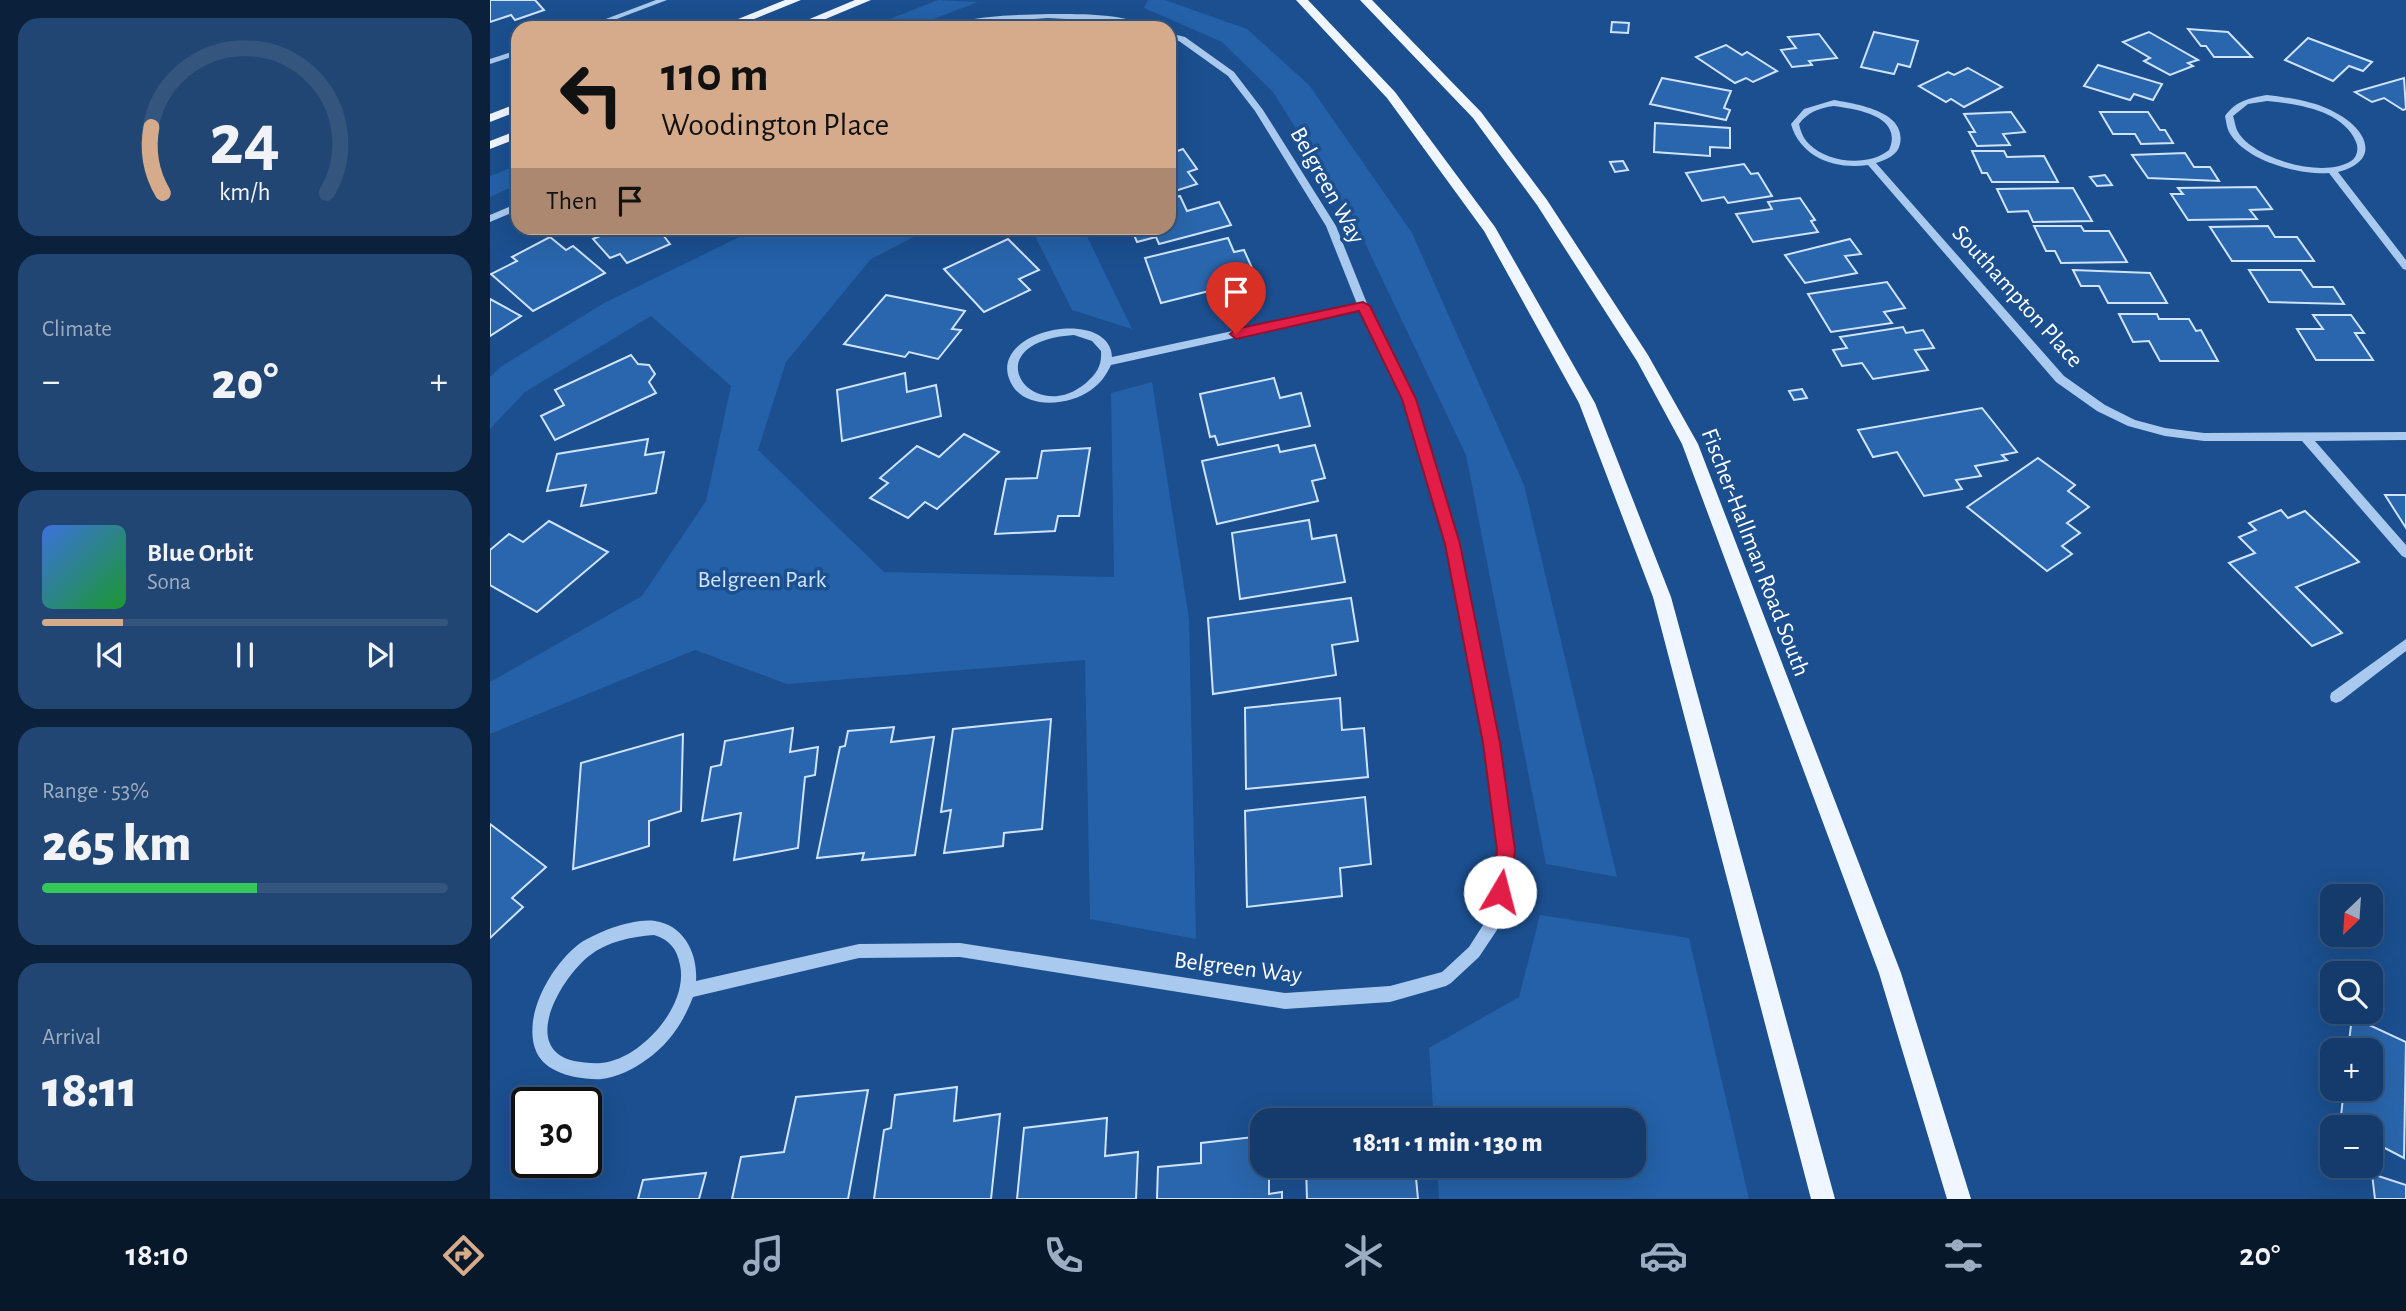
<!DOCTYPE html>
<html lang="en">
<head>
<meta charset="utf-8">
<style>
  body { margin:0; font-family:"Alegreya Sans",sans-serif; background:#214673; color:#f1f3f6; height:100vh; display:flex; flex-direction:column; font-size:26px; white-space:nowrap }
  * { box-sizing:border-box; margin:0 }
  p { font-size:23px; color:#9dadc1 }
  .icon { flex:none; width:38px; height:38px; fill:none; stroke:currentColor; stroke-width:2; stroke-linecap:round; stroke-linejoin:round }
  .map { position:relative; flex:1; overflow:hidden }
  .drawer { display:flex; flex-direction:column; gap:18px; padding:18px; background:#0b203b; width:490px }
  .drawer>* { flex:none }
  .banner { position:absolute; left:21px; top:21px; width:665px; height:214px; border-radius:21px; box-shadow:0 7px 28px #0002,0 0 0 2px #33557e; background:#d6ab8b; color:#111; overflow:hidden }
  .needle { width:46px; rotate:205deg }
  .controls { position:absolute; left:1830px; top:884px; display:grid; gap:14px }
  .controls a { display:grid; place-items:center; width:63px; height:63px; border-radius:14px; background:#143b6b; box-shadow:0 7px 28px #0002,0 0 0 2px #33557e; font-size:35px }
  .speed { position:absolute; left:21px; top:1087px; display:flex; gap:14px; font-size:35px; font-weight:700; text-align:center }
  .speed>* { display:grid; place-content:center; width:91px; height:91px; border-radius:50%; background:#143b6b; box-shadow:0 7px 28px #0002,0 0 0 2px #33557e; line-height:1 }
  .speed .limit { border:4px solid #111; border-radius:10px; background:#fff; color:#111 }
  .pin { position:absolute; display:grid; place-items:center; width:60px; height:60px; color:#fff; margin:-72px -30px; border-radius:50% 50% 50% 0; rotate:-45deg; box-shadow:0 0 7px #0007 }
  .pin .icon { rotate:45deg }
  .me { position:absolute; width:77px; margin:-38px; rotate:8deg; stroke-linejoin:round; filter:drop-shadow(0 0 5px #0008) }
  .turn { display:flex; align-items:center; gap:24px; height:147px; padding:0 35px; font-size:32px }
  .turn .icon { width:91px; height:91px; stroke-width:2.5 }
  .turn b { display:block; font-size:49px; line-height:60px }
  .then { display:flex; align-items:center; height:66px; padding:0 35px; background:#0003; gap:14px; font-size:26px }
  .big { font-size:52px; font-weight:800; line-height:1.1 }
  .drawer .tile { flex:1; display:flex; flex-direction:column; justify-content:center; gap:10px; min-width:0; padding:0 24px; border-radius:21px; background:#214673 }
  .drawer .dial { align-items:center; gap:0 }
  .dial svg { height:182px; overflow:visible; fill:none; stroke:#33557e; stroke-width:7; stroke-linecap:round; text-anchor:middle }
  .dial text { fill:#f1f3f6; stroke:none }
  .song { display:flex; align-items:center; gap:21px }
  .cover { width:84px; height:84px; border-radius:10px; background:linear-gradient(135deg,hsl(220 70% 55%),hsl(130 70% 35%)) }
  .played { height:7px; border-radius:4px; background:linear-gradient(90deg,#d6ab8b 20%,#33557e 20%) }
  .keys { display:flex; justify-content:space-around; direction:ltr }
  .heat { display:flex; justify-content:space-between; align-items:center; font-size:38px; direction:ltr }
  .charge { height:10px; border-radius:5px; background:linear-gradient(90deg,#34c759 53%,#33557e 0) }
  .trip { position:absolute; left:760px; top:1108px; width:396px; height:70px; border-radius:21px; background:#143b6b; box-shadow:0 7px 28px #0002,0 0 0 2px #33557e; font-weight:800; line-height:70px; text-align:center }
  .menu { display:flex; height:112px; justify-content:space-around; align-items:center; background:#08182b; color:#9dadc1 }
  .menu .icon { width:49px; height:49px }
  .menu .on { color:#d6ab8b }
  .menu b { font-size:32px; color:#f1f3f6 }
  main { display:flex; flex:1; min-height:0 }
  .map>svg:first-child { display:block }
  .green { fill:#2461a8 }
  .building { fill:#2a66ad; stroke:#cfe3fa; stroke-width:2 }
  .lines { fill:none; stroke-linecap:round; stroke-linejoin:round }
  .minor { fill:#a9c9ee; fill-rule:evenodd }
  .major { fill:#f0f6ff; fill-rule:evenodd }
  .route { fill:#e11d48; stroke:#92132f; stroke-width:2 }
  .labels { text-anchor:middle; stroke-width:7; stroke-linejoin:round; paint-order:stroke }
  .street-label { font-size:24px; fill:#fff; stroke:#1b4f8f }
  .park-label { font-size:24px; fill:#cfe3fa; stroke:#1b4f8f }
</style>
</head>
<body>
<main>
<section class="drawer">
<div class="tile dial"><svg viewBox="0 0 100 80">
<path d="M14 69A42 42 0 1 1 86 69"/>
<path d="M14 69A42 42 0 0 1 9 40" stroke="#d6ab8b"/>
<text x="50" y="56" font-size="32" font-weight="700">24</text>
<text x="50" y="72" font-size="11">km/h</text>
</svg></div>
<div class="tile"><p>Climate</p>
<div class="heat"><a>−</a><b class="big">20°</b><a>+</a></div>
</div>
<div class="tile">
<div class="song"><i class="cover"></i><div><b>Blue Orbit</b><p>Sona</p></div></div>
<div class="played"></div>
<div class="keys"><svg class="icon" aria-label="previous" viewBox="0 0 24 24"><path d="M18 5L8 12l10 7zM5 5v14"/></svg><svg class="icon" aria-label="pause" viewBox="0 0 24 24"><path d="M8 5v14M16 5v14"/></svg><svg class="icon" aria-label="next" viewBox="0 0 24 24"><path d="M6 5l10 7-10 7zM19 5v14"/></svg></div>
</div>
<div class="tile"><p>Range · 53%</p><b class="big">265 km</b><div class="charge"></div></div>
<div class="tile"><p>Arrival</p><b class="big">18:11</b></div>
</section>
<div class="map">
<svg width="1916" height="1199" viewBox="0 0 1916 1199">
  <rect width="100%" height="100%" fill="#1b4f8f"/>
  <!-- green -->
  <g class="green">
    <polygon points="448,0 488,2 420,28 377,28"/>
    <polygon points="658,0 675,0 757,29 819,85 922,233 1034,485 1127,877 1056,864 976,455 865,222 783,92 732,42 654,8"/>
    <polygon points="28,165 28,184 0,197 0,176"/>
    <polygon points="268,228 441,228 381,259 296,362 268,450 394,572 624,577 621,393 662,382 699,619 706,939 600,919 595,660 297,684 205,650 0,734 0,682 152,596 216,501 241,386 161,316 35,392 0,429 0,377 12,366 114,303"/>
    <polygon points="541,228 593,228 642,329 582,310"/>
    <polygon points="1050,915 1199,938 1259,1199 949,1199 947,1166 1143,1166 1143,1120 944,1120 939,1048 1029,997"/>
  </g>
  <!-- building -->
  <g class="building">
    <polygon points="0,0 45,0 54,10 25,20 21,15 0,22"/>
    <polygon points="1122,22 1139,23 1138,33 1121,32"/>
    <polygon points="1698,29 1738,32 1762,57 1724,57 1716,46 1711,46"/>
    <polygon points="1384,32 1428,41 1420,67 1408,64 1404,74 1371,67"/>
    <polygon points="1659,32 1708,60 1698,63 1703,66 1680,75 1654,61 1660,58 1633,42"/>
    <polygon points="1329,34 1347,58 1319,61 1322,65 1302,67 1291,50 1306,48 1298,37"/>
    <polygon points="1818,38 1882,62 1873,71 1859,66 1843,81 1795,60"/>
    <polygon points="1236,45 1252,55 1257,52 1287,71 1263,82 1256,78 1245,83 1206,57"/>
    <polygon points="1608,65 1672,84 1663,100 1644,94 1640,100 1594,86"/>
    <polygon points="1478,68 1512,87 1474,107 1461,99 1456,102 1429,86 1458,72 1464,75"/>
    <polygon points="1172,78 1241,91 1234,108 1240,110 1236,120 1160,104"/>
    <polygon points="1914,78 1916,109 1913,110 1894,98 1882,102 1865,92"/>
    <polygon points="1521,112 1535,132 1513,134 1520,145 1487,146 1479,132 1485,132 1474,114"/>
    <polygon points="1610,112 1658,112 1670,130 1675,130 1683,143 1651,144 1645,134 1623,134"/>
    <polygon points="1165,123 1240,128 1240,148 1220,147 1220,156 1164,152"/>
    <polygon points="693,149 707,169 698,172 707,184 679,193 679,154"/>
    <polygon points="1482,151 1514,151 1517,157 1554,156 1568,182 1502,182 1497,173 1492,173"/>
    <polygon points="1695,153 1704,167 1720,167 1729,181 1658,178 1642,155"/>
    <polygon points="1133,161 1138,170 1125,172 1120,162"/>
    <polygon points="1254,164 1261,174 1268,173 1282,196 1238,203 1234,197 1212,201 1196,173"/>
    <polygon points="1615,175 1622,185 1607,186 1600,177"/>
    <polygon points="1766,187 1782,209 1760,210 1767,219 1698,220 1681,194 1693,194 1688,188"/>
    <polygon points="1583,188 1602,221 1543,222 1538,211 1518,212 1507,189"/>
    <polygon points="690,196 697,211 729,202 741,225 669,244 666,237 647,242 641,228 679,228 679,199"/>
    <polygon points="1310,198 1325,220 1321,221 1328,232 1263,242 1246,214 1282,209 1278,202"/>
    <polygon points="1544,226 1591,226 1594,231 1619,231 1637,262 1571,263 1565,251 1556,251"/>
    <polygon points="1778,226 1785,237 1807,237 1824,261 1742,261 1720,227"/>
    <polygon points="129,228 185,228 187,229 173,235 180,244 137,263 130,254 120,258 103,239"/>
    <polygon points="60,237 76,250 83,246 115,273 43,311 1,274 27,261 22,257"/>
    <polygon points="738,238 744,252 754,250 767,279 671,303 655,258"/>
    <polygon points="518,239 549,270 529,279 540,290 494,312 454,269"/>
    <polygon points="1360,239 1371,254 1355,256 1367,273 1315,283 1295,255"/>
    <polygon points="1583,270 1660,273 1677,303 1618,303 1609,286 1591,286"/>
    <polygon points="1759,270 1811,270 1823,287 1843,287 1854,304 1779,302"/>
    <polygon points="1397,282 1415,308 1394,312 1402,323 1341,332 1318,294"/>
    <polygon points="396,295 475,311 462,329 471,330 448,359 419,352 415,357 354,344"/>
    <polygon points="0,299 31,316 0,336"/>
    <polygon points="1629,314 1667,314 1669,319 1699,319 1706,331 1711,330 1728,361 1670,361 1659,341 1643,342"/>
    <polygon points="1823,315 1861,315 1874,333 1865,333 1883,360 1826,360 1807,329 1833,329"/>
    <polygon points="1413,327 1416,333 1433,330 1444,348 1425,350 1438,370 1383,379 1372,363 1352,366 1343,350 1357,348 1350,337"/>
    <polygon points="141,355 148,364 159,365 165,374 159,382 166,393 65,440 51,416 74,405 65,390"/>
    <polygon points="415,373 417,392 446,385 451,416 352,441 347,390"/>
    <polygon points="784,378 790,398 811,393 820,426 728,445 725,436 720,437 710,394"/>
    <polygon points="1312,389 1317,398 1304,400 1299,391"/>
    <polygon points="1492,408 1527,452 1512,455 1517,460 1485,466 1491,476 1466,480 1472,489 1434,496 1407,452 1383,457 1368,430"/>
    <polygon points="474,434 509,452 447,509 435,502 418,518 380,498 398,483 390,478 427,446 449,457"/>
    <polygon points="158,439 155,455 174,452 166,493 91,506 96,485 57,491 67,454"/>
    <polygon points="788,445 790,452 825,445 835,478 822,481 828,501 727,524 712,461"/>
    <polygon points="600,448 589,516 568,516 565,531 505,534 516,479 547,478 552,451"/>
    <polygon points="1548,458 1585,485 1578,491 1599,507 1577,523 1590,533 1572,546 1582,554 1557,571 1477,507"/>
    <polygon points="1895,495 1916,495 1916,528"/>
    <polygon points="1791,510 1798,518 1815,511 1869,562 1806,587 1852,633 1822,646 1739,563 1765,553 1749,537 1766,530 1759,523"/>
    <polygon points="819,520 822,539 846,535 855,582 750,599 742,533"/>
    <polygon points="59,521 118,552 47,612 0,585 0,550 19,534 33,542"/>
    <polygon points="861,598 868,641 842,645 846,675 723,694 718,618"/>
    <polygon points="850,698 852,730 874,728 878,777 756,789 755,708"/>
    <polygon points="561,719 552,829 514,833 513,846 454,853 461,810 451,812 463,729"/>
    <polygon points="404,727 401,742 444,737 425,855 372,860 374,853 327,858 350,747 355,746 358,731"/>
    <polygon points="303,728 300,752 328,747 325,775 315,777 308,848 244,860 251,813 212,821 221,767 231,765 235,741"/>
    <polygon points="193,734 191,811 159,821 159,846 83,869 91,763"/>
    <polygon points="875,797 881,864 850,868 852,896 757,907 755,811"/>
    <polygon points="0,824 56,867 22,898 33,907 0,938"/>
    <polygon points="1862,1017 1916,1042 1914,1158 1881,1141 1881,1127 1850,1126 1854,1088 1881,1088 1881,1050 1858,1050"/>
    <polygon points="467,1087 464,1121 510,1114 501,1199 384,1199 394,1130 401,1128 405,1095"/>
    <polygon points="378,1090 358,1199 242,1199 251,1157 294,1152 306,1097"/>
    <polygon points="617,1118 615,1156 648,1152 646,1199 527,1199 534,1128"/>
    <polygon points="772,1136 772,1166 779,1166 779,1194 792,1192 792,1199 667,1199 668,1167 711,1163 711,1143"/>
    <polygon points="816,1166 900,1166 900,1170 925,1167 928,1199 817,1199"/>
    <polygon points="216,1173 209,1199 148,1199 153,1180"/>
    <polygon points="1882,1174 1916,1185 1916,1199 1885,1199"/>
  </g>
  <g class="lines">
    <!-- minor -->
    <g class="minor">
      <polygon points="166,0 177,0 103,28 92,28"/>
      <path d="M558 14C588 14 636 13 662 28H649L612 21 558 18 504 22 468 28H454C478 15 530 15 558 14Z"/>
      <path d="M679 33 695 37 744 72 773 110 846 226 878 306 924 399 969 544 1009 743 1023 850 1007 930 989 957 961 983 956 986 900 1002 795 1009 470 957 369 958 203 997C193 1023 179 1044 156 1060 144 1069 127 1077 112 1079 104 1080 93 1078 85 1077 54 1070 39 1055 43 1021 47 993 67 961 89 944 107 932 143 918 165 921 194 925 208 954 206 981L369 944 470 943 795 993 900 986 952 972 979 947 995 922 1009 850 995 743 957 544 914 399 870 310 621 365C616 375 611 383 601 390 579 406 533 411 520 381 497 329 620 306 622 357L867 304 836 226 765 111 738 76 689 41 679 38ZM584 335 602 341 611 351C612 366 607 373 596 383 541 429 481 342 584 335ZM164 935C180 940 187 949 190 965 199 1006 150 1060 111 1063 102 1064 92 1062 84 1061 29 1048 72 977 99 956 118 941 141 937 164 935Z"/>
      <polygon points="28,50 28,55 0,64 0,59"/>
      <path d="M1777 95C1800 98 1825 101 1846 113 1877 129 1892 161 1848 172L1916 260V270L1913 269 1839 173C1809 175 1755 161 1739 132 1737 128 1736 121 1735 116 1746 101 1759 98 1777 95ZM1777 101C1807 104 1853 110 1866 142 1869 149 1867 157 1861 161 1834 179 1764 159 1748 132 1745 127 1745 121 1743 116L1758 104Z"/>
      <path d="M1344 100C1366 104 1417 111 1410 144 1408 155 1396 160 1386 163L1574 376 1615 405 1645 420 1675 428 1714 433 1916 432V440L1825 441 1916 545V558L1912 556 1812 441H1714L1675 436 1638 426 1607 411 1566 382 1378 165C1345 170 1310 157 1301 124L1314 109ZM1344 106C1366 109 1414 116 1399 150 1378 167 1338 163 1319 144 1313 138 1311 132 1309 124 1318 112 1329 108 1344 106Z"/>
      <polygon points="28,203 28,210 0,222 0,215"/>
      <polygon points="1916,639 1916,651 1851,701 1846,703 1841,701 1840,697 1841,693"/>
    </g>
    <!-- major -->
    <g class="major">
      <polygon points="295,0 311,0 242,28 226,28"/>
      <polygon points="365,0 381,0 314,28 298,28"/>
      <polygon points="806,0 818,0 905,92 1005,227 1105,403 1181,597 1345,1199 1321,1199 1163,597 1089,403 994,231 897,98"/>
      <polygon points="870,0 882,0 991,112 1057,200 1158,355 1208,444 1411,973 1481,1199 1457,1199 1389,973 1192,444 1147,361 1047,205 983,118"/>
      <polygon points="28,103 28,111 0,122 0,114"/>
      <polygon points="28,130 28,138 0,149 0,141"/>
    </g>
  </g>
  <!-- route -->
  <polygon class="route" points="873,302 880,306 926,399 970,544 1010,743 1025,850 1019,892 1017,898 1010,901 1003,898 1001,892 1007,850 993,743 955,544 912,399 869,311 746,339 740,334 746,329"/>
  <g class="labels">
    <!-- street labels -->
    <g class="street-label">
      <text transform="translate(838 185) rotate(61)" y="8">Belgreen Way</text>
      <text transform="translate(1528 296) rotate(48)" y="8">Southampton Place</text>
      <text transform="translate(1266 552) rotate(69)" y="8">Fischer-Hallman Road South</text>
      <text transform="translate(748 967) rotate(7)" y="8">Belgreen Way</text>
    </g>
    <!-- park labels -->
    <g class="park-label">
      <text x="272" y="587">Belgreen Park</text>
    </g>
  </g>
</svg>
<div class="controls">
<a><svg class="needle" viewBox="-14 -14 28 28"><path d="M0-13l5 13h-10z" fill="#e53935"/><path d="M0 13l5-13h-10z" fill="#9dadc1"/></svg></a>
<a><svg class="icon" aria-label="search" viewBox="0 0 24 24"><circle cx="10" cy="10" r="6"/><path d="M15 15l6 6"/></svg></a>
<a>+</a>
<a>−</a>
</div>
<div class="speed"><div class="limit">30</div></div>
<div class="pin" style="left:746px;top:334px;background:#d93025"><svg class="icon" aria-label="arrive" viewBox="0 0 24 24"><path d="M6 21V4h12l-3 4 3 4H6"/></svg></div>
<svg class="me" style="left:1010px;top:892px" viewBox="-20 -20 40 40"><circle r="19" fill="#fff"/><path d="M0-13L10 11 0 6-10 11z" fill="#e11d48"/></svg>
<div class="trip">18:11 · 1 min · 130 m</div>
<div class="banner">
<div class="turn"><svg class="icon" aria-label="left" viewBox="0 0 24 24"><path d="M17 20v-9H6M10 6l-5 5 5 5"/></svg><div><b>110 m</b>Woodington Place</div></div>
<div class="then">Then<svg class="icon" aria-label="arrive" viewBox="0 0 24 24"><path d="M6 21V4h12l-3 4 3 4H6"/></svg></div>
</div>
</div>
</main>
<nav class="menu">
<b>18:10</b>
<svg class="icon on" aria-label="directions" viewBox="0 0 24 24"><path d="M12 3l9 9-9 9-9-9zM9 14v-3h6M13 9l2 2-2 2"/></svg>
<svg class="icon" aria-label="music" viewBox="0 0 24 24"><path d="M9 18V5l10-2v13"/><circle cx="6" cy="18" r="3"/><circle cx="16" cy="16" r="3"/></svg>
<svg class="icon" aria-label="phone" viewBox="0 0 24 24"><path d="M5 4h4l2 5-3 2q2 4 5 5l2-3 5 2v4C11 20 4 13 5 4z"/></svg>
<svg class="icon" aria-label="climate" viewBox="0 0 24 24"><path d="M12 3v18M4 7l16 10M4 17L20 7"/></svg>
<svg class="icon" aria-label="car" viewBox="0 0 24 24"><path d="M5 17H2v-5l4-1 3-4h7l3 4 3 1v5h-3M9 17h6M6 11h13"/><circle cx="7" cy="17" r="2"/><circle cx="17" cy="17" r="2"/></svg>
<svg class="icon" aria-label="filters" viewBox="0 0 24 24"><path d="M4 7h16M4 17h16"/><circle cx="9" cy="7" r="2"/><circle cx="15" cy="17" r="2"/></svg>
<b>20°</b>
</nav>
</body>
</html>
